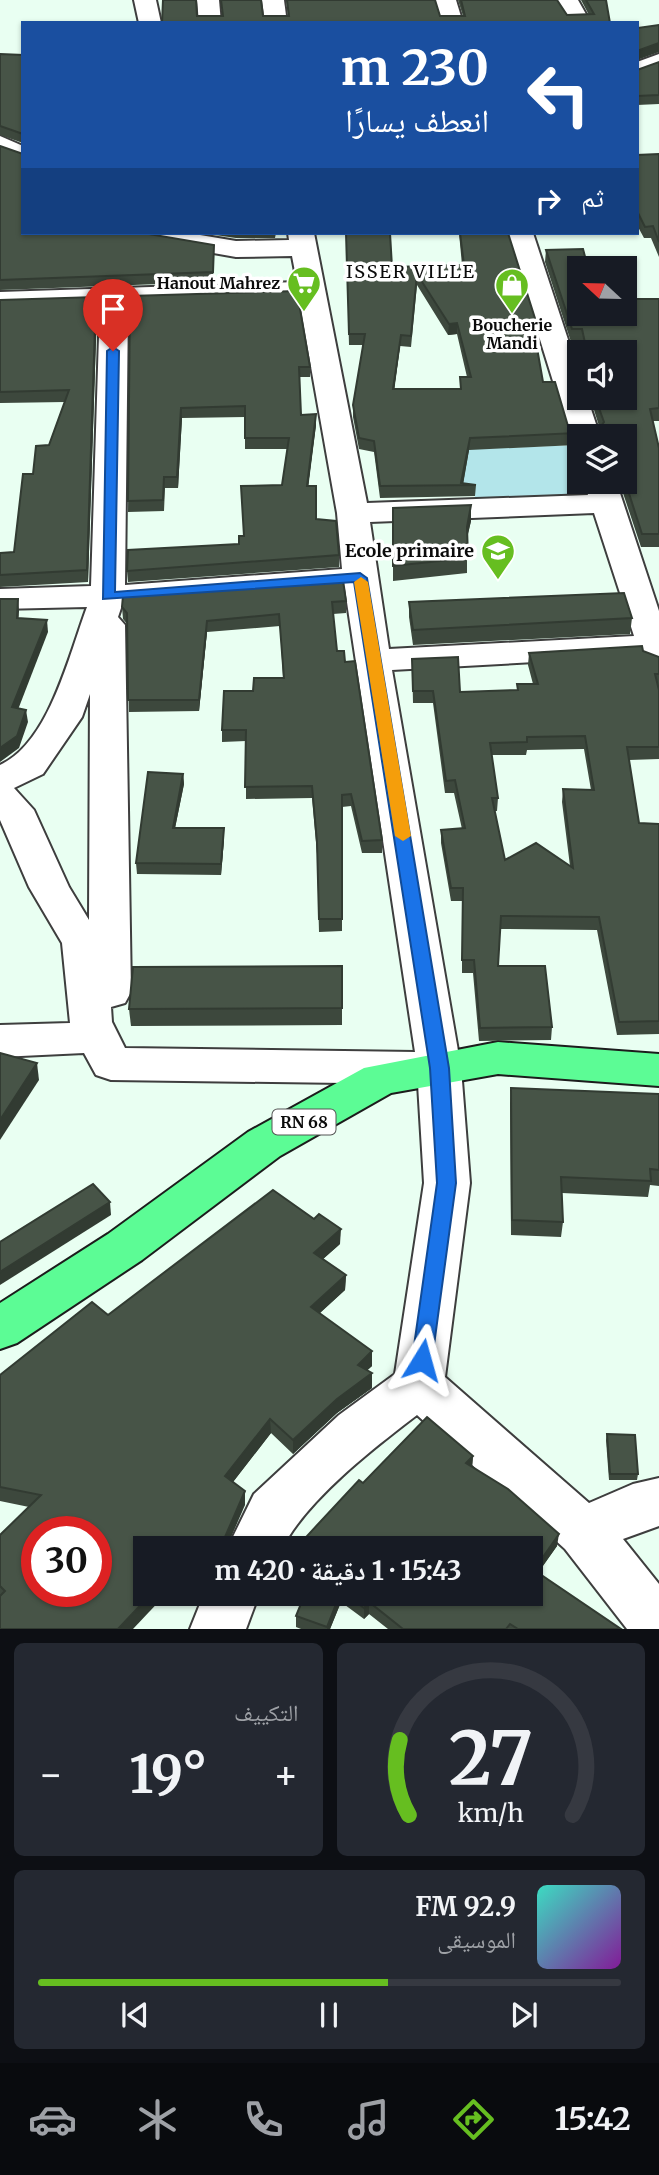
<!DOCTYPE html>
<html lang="ar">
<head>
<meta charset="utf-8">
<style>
  body { margin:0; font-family:Merriweather,"Noto Naskh Arabic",serif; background:#242831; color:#f1f3f6; direction:rtl; height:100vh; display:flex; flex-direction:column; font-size:26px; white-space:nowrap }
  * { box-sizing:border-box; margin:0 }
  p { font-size:23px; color:#9ea1a6 }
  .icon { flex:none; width:38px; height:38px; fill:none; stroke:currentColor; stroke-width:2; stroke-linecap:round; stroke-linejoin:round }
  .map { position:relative; height:1629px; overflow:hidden; direction:ltr }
  .side { display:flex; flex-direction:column; gap:14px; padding:14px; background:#0d0f14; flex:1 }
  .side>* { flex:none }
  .guide { position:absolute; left:21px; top:21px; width:618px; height:214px; border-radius:0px; box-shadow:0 2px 5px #0004; direction:rtl; background:#1a4fa0; color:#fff; overflow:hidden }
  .needle { width:46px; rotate:292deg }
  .buttons { position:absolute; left:567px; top:256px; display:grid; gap:14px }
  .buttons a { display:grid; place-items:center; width:70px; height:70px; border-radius:0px; background:#171b24; box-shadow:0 2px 5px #0004; font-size:35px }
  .speed { position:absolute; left:21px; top:1516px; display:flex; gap:14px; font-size:35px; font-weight:700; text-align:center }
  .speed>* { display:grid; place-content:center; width:91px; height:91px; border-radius:50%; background:#171b24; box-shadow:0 2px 5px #0004; line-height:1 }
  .speed .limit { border:10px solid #d22; background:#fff; color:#111 }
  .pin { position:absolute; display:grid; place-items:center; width:60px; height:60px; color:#fff; margin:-72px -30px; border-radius:50% 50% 50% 0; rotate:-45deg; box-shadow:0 0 7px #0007 }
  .pin .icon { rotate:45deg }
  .me { position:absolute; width:77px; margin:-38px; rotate:8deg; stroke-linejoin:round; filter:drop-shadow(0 0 5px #0008) }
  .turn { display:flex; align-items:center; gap:24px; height:147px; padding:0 35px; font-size:32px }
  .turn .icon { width:91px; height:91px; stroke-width:2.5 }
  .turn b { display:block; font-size:49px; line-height:60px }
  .then { display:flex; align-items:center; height:66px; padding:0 35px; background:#0003; gap:14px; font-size:26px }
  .big { font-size:52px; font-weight:700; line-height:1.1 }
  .side .tile { flex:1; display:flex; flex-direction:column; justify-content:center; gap:10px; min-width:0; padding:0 24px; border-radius:10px; background:#242831 }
  .side .dial { align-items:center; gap:0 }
  .dial svg { height:182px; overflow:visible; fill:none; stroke:#363941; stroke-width:7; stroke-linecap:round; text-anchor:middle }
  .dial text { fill:#f1f3f6; stroke:none }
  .song { display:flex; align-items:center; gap:21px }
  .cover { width:84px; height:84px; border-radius:10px; background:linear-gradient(135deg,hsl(170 70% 55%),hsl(290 70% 35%)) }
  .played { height:7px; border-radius:4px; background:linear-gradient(90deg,#66be20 60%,#363941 60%) }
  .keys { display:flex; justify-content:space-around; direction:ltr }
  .heat { display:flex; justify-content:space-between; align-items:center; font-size:38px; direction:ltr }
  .side .tiles { flex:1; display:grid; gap:14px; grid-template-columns:1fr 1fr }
  .tile:last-child { grid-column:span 2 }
  .trip { position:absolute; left:133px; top:1536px; width:410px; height:70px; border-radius:0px; background:#171b24; box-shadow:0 2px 5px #0004; font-weight:700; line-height:70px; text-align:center; direction:rtl }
  .tab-bar { display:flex; height:112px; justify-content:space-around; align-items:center; background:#090b0e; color:#9ea1a6 }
  .tab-bar .icon { width:49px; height:49px }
  .tab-bar .on { color:#66be20 }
  .tab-bar b { font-size:32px; color:#f1f3f6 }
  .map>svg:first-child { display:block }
  .green { fill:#b3e5ea }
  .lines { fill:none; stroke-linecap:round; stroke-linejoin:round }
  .minor-casing { stroke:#3e3e3e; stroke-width:4 }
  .major-casing { stroke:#1c1c1c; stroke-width:4 }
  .minor { fill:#fff; fill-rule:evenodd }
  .major { fill:#5cfc95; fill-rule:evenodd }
  .wall { fill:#3d483d; fill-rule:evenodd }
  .shaded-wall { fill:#323b32 }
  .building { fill:#475447; stroke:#323b32; stroke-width:2; fill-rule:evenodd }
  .route { fill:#1a73e8; stroke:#114b97; stroke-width:2 }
  .slow { fill:#f59e0b }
  .labels { text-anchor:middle; stroke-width:7; stroke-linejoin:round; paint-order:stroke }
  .far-poi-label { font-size:16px; font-weight:bold; fill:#0b0b0b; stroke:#fff; text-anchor:end }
  .shield { fill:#fff; stroke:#545454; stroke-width:2 }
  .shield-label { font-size:16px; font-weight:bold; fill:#0b0b0b }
  .far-quarter-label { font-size:18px; letter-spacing:2px; fill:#0b0b0b; stroke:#fff }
  .poi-label { font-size:18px; font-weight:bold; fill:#0b0b0b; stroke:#fff; text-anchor:end }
</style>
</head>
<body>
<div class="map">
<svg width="659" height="1629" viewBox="0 0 659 1629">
  <rect width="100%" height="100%" fill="#e9fff2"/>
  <!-- green -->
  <polygon class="green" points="470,442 472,449 579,445 579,481 600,481 607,503 473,509 475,496 461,494"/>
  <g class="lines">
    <!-- minor casing -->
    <g class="minor-casing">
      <g id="minor">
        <polygon points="134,0 156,0 161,23 139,23"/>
        <polygon points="197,0 219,0 221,23 199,23"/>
        <polygon points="262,0 284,0 287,23 265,23"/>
        <polygon points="434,0 456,0 463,23 441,23"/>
        <polygon points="554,0 578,0 591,23 569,23 564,11"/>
        <polygon points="659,54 659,69 637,77 637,62"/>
        <polygon points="0,136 23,146 23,163 0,153"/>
        <path d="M132 233H188L236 241 289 240 288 233H314L367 503 588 495 584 481H616L659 611V667L647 663 642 656 392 670 461 1068 470 1183 445 1377 589 1503 633 1484 659 1478V1526L623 1539 659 1584V1629H627L565 1549 417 1415C375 1447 305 1501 282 1549H227L254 1494 339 1415 395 1374 424 1183 418 1084 111 1080 96 1075 84 1053 0 1057V1025L70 1023 62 943 29 887 0 820V765C49 743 69 655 87 607L0 609V589L91 586 100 305 0 308V292L297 282 292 256 236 257 145 241 136 239ZM299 299 337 513 342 569 125 585 128 304ZM594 513 634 636 389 649 370 522ZM345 589 415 1052 125 1048 112 1022 111 1007 125 1003 131 992 125 625 118 617 122 605ZM90 694 89 920 69 887 34 810 14 788 43 774 82 717Z"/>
        <polygon points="507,233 533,233 579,373 579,397 587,397 600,436 579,436 579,444 570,436"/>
        <polygon points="204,1594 259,1594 246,1629 190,1629"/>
      </g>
    </g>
    <!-- major casing -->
    <g class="major-casing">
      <polygon id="major" points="498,1042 659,1054 659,1086 498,1074 391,1093 280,1156 142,1260 17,1343 0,1349 0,1303 108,1234 248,1132 364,1068"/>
    </g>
    <!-- minor -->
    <use href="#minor" class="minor"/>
    <!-- major -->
    <use href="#major" class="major"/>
  </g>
  <!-- wall -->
  <g class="wall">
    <polygon points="286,0 435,0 440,16 463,16 458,0 557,0 567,15 589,15 581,0 606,0 610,23 197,16 288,16"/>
    <polygon points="0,54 23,55 23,143 0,135"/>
    <polygon points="659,62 659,104 637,105 637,70"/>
    <polygon points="0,146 23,233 214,256 213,282 0,290"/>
    <polygon points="659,154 659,257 651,238 644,238 637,225 637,155"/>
    <polygon points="202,233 276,233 275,238 236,238"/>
    <path d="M346 233 392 267 462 265 459 233H508L539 331 538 342H536L543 382 568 426 577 433 576 445 469 450 463 483 476 485 475 496 380 498 374 452 359 449 353 417V405L363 345H349ZM417 285 448 335 457 334 467 377H460V389H394L400 346 411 347Z"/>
    <polygon points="546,250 579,313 659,299 659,421 653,421 659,448 659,547 641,547 619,481 625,481 625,436 582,436 583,426 599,426 590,397 625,397 625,352 583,352 581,342 571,342 545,262"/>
    <polygon points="130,296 310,367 310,377 299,377 301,415 316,414 316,425 308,486 316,519 339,555 339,567 128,582 127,571 239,544 244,536 282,485 287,449 245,449 245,417 182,418 178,488 165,488 164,511 128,512"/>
    <polygon points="96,297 97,308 88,582 0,587 0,553 14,552 33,474 49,445 65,402 0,403 0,300"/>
    <polygon points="471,505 471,521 467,537 467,573 393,581 393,508"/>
    <polygon points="346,601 346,613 333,614 337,651 345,662 382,840 382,853 362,853 351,806 342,807 342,931 319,932 317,854 312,798 246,799 246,741 222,742 222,730 253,691 283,678 280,626 207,632 199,711 129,712 127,624 123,619 122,607"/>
    <polygon points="409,602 632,618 630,634 413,645 409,617"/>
    <path d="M643 651 659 657V759L629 760 639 823 659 824V1034L617 1035 597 930 500 929 498 966 552 1027 551 1040 479 1041 473 973H462V901H451L441 843V830L462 829 454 793H445L433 703H413L412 659 460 692 517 690V684H533L528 665 529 653ZM584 749 591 790 563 789 562 802 570 866 505 860 495 811H497L498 798 492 755H526L527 750Z"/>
    <polygon points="183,774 184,784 175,828 224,839 221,875 137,874 136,863"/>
    <polygon points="342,966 342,1025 131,1026 129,1009"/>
    <polygon points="511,1088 659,1094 659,1186 650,1185 648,1197 562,1193 563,1222 561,1237 511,1235 510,1103"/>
    <polygon points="340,1244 323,1259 346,1275 345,1290 320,1313 372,1366 367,1370 372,1388 337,1413 293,1454 271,1433 233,1482 245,1505 145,1549 0,1629 0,1535 29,1507 0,1501 0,1375 108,1315"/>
    <polygon points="607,1434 638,1474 637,1480 609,1480 606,1440"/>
    <polygon points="473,1456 472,1467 557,1546 538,1573 621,1629 388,1629 369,1614 364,1619 341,1602 330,1629 301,1629 296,1627 296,1616 305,1594 530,1594 530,1549 309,1549 307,1547 307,1536 363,1483"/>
  </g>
  <!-- shaded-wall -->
  <g class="shaded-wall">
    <polygon points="659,43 659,52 637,60 637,51"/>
    <polygon points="96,297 97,308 88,582 87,570"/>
    <polygon points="457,323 457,334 448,335 449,324"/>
    <polygon points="401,335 400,346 393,400 393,389"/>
    <polygon points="181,408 182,418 178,488 177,477"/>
    <polygon points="316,414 316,425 307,497 307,486"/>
    <polygon points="470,438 469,450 463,485 461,485"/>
    <polygon points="471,505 471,521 466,543 467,527"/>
    <polygon points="18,599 19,611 18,630 17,618"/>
    <polygon points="47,620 48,632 14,720 12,707"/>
    <polygon points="207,621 207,632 199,711 199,700"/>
    <polygon points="26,710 28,722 19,748 0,762 0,748"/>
    <polygon points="183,774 184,784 173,838 173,828"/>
    <polygon points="224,828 224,839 221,875 221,864"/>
    <polygon points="37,1063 39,1080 0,1140 0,1120"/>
    <polygon points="110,1202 111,1215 0,1285 0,1272"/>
    <polygon points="341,1229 340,1244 314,1267 314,1253"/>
    <polygon points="346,1275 345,1290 311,1321 311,1307"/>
    <polygon points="372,1351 372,1366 358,1379 358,1365"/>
    <polygon points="372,1373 372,1388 337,1413 293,1454 293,1440 337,1399"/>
    <polygon points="270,1419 271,1433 226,1491 225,1476"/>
    <polygon points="473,1456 472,1468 466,1463"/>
    <polygon points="245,1491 245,1505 226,1549 213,1549"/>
    <polygon points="559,1534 557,1546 532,1581 534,1570"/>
    <polygon points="151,1594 166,1594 133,1629 118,1629"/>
    <polygon points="340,1594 341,1594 341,1602 330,1629 327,1629"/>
    <polygon points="369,1602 369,1614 364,1619 364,1608"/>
  </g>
  <!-- building -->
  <g class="building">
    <polygon points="163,0 196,0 197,16 223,16 221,0 261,0 263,16 289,16 287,0 435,0 440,16 465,16 461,0 557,0 567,15 594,14 586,0 606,0 610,23 162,23"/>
    <polygon points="659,25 659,43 637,51 637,28"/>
    <polygon points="0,54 23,55 23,134 0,126"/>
    <polygon points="659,62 659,95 637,96 637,70"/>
    <polygon points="0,146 23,154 23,233 143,233 214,245 213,272 0,280"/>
    <polygon points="659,154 659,242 653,226 645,227 637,211 637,155"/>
    <path d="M346 233H390L392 267 464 265 460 233H508L539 331H534L543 382H555L568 426 577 433 470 438 461 483 476 485 380 486 374 441 359 438 353 405 365 334H349ZM417 274 449 324 457 323 471 377H460L461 389H393L401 335 411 336Z"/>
    <polygon points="583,249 588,268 579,268 579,313 625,313 625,299 659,299 659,408 650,409 659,448 659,534 642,534 625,481 625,436 606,436 605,431 583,432 583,426 601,426 604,422 595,397 625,397 625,352 587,352 582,329 572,329 546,250"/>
    <polygon points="297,291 310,367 299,367 301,415 316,414 307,486 316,486 316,519 336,521 339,555 127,571 128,550 239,544 239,536 244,536 241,486 282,485 289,438 245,438 245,406 181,408 177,477 164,477 163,500 128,501 130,296"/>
    <polygon points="96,297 87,570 0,575 0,553 14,552 23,474 33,474 36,446 49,445 69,390 0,392 0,300"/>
    <polygon points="471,505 467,527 468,558 393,566 393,508"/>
    <polygon points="343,580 346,601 332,602 337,651 344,651 345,662 355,661 382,840 362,841 351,794 342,795 342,919 319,919 317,842 312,786 245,787 246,730 222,730 224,691 253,691 254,678 284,678 279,614 207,621 199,700 128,700 127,613 122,607 123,596"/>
    <polygon points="624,593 632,618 413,630 409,602"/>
    <polygon points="0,599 18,599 17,618 47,620 12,707 26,710 17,736 0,748"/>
    <path d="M642 646 643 651 659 657V674H655L659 690V747H627L639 823 659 824V1021L619 1022 599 917 501 916 498 966H545L552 1027 480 1028 474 960H462L463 888H451L441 830 465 828 455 780 446 781 433 691H413L412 659 458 657 460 692 518 690 517 684H538L529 653ZM585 736 594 790 563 789 573 868 536 843 505 860 492 798H498L490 743 527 742V737Z"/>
    <polygon points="148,772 183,774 173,828 224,828 221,864 136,863"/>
    <polygon points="342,966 342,1008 129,1009 133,967"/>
    <polygon points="0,1053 37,1063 0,1120"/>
    <polygon points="511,1088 659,1094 659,1170 650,1169 651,1181 561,1177 563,1222 512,1220"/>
    <polygon points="93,1184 110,1202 0,1272 0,1242"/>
    <path d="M273 1190 314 1219 319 1214 341 1229 314 1253 346 1275 311 1307 372 1351 358 1365 372 1373 337 1399 293 1440 270 1419 225 1476 245 1491 225 1537 213 1549H145V1594H151L118 1629H0V1596L5 1591 0 1586V1535L41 1495 0 1487V1375L92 1302 108 1315ZM37 1531H96V1591H37Z"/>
    <polygon points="427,1417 473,1456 466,1463 508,1489 559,1534 534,1570 621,1629 518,1629 510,1624 506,1629 403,1629 369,1602 364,1608 346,1594 530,1594 530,1549 324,1549 307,1536 359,1480 363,1483"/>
    <polygon points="607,1434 635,1435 638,1474 610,1474"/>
    <polygon points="305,1594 340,1594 327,1627 296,1616"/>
  </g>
  <!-- route -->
  <polygon class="route" points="113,347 119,351 115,592 360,573 367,578 449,1068 456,1183 432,1360 429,1366 422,1369 415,1366 412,1360 437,1183 430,1068 354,582 103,599 107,351"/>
  <!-- slow -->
  <polygon class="slow" points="361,577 368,582 411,836 403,841 395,836 354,582"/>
  <!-- icons -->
  <defs>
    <g id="supermarket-pin" transform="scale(1.75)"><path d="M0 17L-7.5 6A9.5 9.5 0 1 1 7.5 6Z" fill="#66be20" stroke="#fff"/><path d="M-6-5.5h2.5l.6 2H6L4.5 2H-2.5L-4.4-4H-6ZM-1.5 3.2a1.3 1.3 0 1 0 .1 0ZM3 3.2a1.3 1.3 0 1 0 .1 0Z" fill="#fff"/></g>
    <g id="shop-pin" transform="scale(1.75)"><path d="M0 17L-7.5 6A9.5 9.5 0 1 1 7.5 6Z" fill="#66be20" stroke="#fff"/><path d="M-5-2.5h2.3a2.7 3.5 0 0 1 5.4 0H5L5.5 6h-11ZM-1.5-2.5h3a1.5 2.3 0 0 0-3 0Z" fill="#fff"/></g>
    <g id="school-pin" transform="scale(1.75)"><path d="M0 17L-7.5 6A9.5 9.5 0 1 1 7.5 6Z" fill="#66be20" stroke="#fff"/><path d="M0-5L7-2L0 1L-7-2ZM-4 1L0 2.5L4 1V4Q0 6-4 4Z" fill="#fff"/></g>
  </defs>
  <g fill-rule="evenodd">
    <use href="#supermarket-pin" x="304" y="283"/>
    <use href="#shop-pin" x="512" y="285"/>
    <use href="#school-pin" x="498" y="551"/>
  </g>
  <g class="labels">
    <!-- far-poi labels -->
    <g class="far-poi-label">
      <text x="280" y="289">Hanout Mahrez</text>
      <text x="512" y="331" text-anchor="middle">Boucherie<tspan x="512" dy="18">Mandi</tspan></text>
    </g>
    <!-- shield labels -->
    <rect class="shield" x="272.5" y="1109.5" width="63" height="25" rx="5"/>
    <g class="shield-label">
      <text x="304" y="1128">RN 68</text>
    </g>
    <!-- far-quarter labels -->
    <g class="far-quarter-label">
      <text x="411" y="278">ISSER VILLE</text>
    </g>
    <!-- poi labels -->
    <g class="poi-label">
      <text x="474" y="557">Ecole primaire</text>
    </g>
  </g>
</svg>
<div class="buttons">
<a><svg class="needle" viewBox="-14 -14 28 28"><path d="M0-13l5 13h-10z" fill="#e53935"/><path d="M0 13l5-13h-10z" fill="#9ea1a6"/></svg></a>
<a><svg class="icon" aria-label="sound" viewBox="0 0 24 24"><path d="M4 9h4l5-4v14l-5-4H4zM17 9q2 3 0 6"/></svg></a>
<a><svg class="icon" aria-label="layers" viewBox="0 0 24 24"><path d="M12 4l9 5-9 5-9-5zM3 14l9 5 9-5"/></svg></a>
</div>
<div class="speed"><div class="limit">30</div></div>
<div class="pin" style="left:113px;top:351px;background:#d93025"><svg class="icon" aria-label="arrive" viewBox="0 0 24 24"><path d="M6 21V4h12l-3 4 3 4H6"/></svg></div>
<svg class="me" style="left:422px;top:1360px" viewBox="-20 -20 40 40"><path d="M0-17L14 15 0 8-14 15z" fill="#1a73e8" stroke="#fff" stroke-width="4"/></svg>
<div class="trip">15:43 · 1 دقيقة · 420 m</div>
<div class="guide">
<div class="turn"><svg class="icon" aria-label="left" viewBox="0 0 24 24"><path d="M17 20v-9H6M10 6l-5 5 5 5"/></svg><div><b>230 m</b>انعطف يسارًا</div></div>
<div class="then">ثم<svg class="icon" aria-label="right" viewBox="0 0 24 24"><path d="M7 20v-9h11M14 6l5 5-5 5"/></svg></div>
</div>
</div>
<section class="side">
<div class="tiles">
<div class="tile dial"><svg viewBox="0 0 100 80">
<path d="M14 69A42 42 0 1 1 86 69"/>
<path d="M14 69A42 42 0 0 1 10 36" stroke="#66be20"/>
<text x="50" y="56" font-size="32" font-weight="700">27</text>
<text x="50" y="72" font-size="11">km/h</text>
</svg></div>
<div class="tile"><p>التكييف</p>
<div class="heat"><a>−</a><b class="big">19°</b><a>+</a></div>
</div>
<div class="tile">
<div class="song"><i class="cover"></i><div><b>92.9 FM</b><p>الموسيقى</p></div></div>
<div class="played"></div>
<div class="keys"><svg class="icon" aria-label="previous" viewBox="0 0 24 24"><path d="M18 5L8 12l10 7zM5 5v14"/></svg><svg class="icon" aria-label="pause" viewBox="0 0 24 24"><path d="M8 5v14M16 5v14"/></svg><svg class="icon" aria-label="next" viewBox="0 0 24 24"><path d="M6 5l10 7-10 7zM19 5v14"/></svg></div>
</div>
</div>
</section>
<nav class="tab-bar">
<b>15:42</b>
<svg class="icon on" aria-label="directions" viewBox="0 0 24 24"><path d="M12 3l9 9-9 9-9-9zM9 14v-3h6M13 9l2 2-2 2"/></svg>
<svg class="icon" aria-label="music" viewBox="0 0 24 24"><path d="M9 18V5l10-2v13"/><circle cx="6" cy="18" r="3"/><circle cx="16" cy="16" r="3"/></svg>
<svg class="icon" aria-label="phone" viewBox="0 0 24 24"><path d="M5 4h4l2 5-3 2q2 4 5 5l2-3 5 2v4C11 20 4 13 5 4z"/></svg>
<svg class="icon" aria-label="climate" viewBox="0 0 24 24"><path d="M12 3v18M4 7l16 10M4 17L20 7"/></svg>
<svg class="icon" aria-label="car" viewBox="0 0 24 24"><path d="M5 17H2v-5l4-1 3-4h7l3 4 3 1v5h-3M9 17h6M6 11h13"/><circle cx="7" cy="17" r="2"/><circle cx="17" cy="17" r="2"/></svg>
</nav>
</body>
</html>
